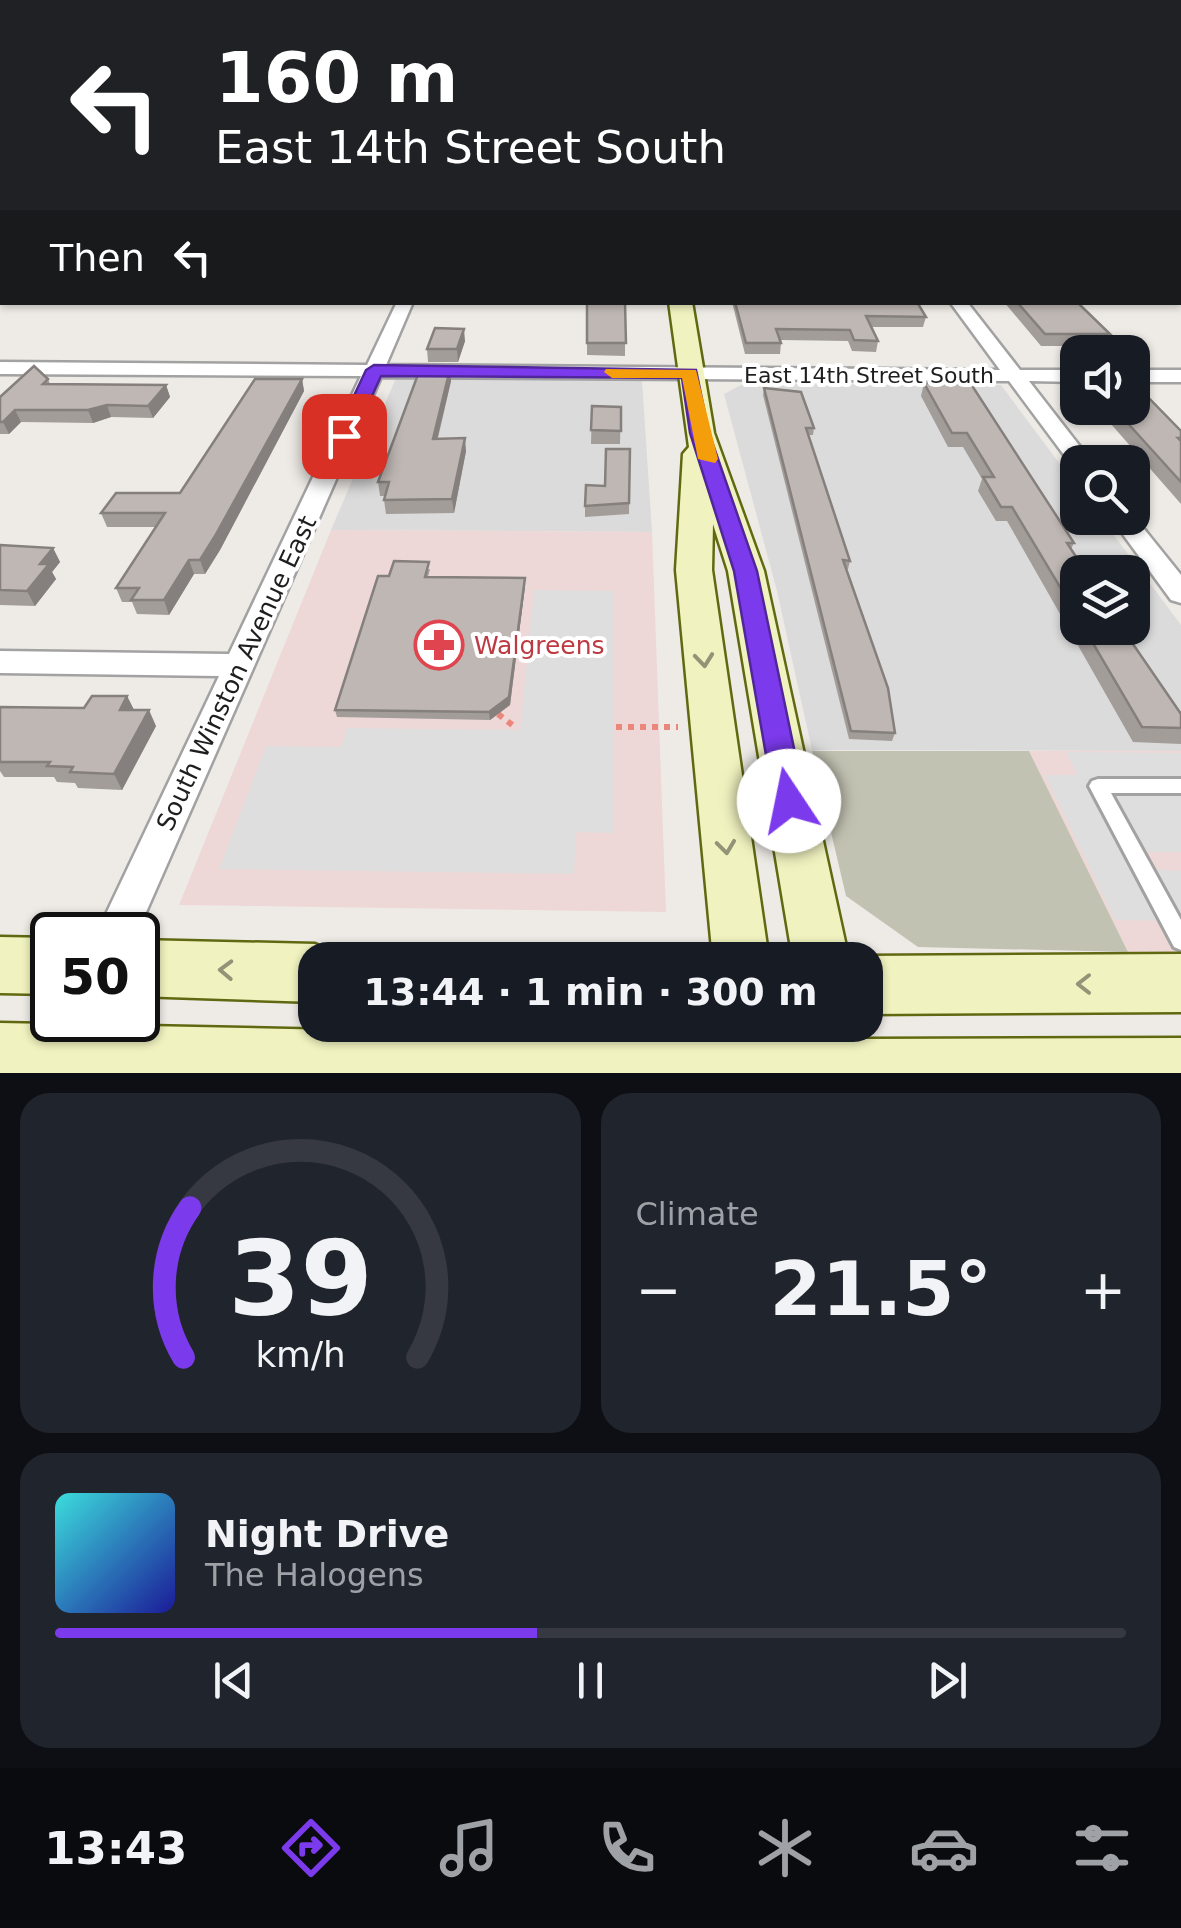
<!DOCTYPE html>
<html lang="en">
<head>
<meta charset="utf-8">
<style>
  body { margin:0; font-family:"DejaVu Sans",sans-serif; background:#20242c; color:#f1f3f6; height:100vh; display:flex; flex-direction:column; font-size:38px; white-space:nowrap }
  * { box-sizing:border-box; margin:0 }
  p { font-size:32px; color:#9ea1a6 }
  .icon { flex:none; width:55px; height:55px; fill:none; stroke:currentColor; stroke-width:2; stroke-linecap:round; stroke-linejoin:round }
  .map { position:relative; height:1073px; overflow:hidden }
  .sheet { display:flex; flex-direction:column; gap:20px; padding:20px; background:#0d0f14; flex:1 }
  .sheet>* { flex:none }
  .top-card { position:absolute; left:0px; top:0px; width:1182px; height:305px; box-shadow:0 2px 8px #0004; background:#202124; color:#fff; overflow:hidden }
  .tools { position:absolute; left:1060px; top:335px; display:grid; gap:20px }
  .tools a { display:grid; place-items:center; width:90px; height:90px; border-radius:20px; background:#171b24; box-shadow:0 2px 8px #0004; font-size:50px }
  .speed { position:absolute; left:30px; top:912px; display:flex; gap:20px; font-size:50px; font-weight:700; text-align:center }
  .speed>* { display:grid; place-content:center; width:130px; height:130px; border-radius:50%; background:#171b24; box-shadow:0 2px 8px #0004; line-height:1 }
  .speed .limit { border:5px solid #111; border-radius:15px; background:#fff; color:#111 }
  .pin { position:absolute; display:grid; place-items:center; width:85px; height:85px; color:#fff; margin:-42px; border-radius:20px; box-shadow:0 5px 15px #0006 }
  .me { position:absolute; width:110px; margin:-55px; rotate:349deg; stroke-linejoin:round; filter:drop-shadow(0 0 8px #0008) }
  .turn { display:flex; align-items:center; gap:35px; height:210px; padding:0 50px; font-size:45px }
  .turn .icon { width:130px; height:130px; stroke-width:2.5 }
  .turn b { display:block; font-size:70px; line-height:85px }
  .then { display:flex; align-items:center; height:95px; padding:0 50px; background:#0003; gap:20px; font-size:38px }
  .big { font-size:75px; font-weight:800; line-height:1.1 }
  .sheet .widget { flex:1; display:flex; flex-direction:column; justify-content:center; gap:15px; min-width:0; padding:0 35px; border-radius:30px; background:#20242c }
  .sheet .dial { align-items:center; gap:0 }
  .dial svg { height:260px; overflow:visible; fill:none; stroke:#363941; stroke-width:7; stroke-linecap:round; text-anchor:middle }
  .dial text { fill:#f1f3f6; stroke:none }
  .song { display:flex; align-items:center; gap:30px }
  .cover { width:120px; height:120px; border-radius:15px; background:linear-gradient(135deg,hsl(180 70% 55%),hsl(240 70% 35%)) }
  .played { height:10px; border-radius:5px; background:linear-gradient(90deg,#7c3aed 45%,#363941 45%) }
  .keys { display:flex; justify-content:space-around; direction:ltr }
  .heat { display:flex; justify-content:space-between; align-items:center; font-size:55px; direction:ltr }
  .sheet .tiles { flex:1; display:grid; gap:20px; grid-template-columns:1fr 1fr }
  .widget:last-child { grid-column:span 2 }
  .trip { position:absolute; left:298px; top:942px; width:585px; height:100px; border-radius:30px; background:#171b24; box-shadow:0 2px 8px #0004; font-weight:800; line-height:100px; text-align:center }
  .menu { display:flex; height:160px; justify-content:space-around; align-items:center; background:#090b0e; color:#9ea1a6 }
  .menu .icon { width:70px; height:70px }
  .menu .selected { color:#7c3aed }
  .menu b { font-size:45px; color:#f1f3f6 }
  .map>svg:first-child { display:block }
  .residential { fill:#dcdbdb; fill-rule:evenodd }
  .commercial { fill:#edd8d7 }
  .construction { fill:#c2c2b2 }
  .parking { fill:#dedede }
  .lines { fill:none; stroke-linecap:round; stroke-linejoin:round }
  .lane-casing { stroke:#a2a2a2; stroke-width:6 }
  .street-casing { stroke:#a2a2a2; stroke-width:5 }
  .secondary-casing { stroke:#606911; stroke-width:5 }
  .path { stroke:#ea867b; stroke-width:6; stroke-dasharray:6 6; stroke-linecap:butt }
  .lane { fill:#fff; fill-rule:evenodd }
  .street { fill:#fff; fill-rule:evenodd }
  .secondary { fill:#f0f2bf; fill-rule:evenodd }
  .wall { fill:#a39d9a }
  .shaded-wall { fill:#85807d }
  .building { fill:#beb7b3; stroke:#85807d; stroke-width:2.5 }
  .oneway { stroke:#929377 }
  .route { fill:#7c3aed; stroke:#51269a; stroke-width:2.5 }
  .slow { fill:#f59e0b }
  .labels { text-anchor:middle; stroke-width:8; stroke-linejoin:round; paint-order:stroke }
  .far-street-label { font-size:22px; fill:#1e1e1e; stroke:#fff }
  .health-label { font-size:25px; fill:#be3a42; stroke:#fff; text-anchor:start }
  .street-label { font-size:25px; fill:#1e1e1e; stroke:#fff }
</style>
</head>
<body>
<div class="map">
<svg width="1181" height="1073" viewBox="0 0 1181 1073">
  <rect width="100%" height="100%" fill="#eeebe6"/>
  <!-- residential -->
  <g class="residential">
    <polygon points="396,378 642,380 652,532 331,530"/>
    <path d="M743 384 1001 385 1077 487 1078 518H1101L1181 625V751L812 750 777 591 724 394ZM1078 572H1132V628H1078Z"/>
  </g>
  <!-- commercial -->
  <g class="commercial">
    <polygon points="331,530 652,532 666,912 179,905"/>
    <polygon points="1029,751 1181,751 1181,952 1128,952"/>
  </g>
  <!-- construction -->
  <polygon class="construction" points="812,751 1029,751 1128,952 918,947 846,896"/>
  <!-- parking -->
  <g class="parking">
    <polygon points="534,590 613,591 614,833 576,832 574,874 219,869 266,746 341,747 347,728 520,730"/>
    <polygon points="1066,752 1181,753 1181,852 1142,852 1150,869 1181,871 1181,921 1115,920 1045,775 1077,775"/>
  </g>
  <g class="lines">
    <!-- lane casing -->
    <g class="lane-casing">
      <polygon id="lane" points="1098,779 1181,779 1181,793 1111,793 1181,920 1181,950 1174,947 1089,786 1092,781"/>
    </g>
    <!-- street casing -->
    <g class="street-casing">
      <g id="street">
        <rect x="1180" y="135" width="1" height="6"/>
        <rect x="0" y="178" width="2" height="8"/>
        <rect x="1180" y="184" width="1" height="8"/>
        <rect x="0" y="252" width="2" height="8"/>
        <polygon points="1180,262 1181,263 1181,273 1180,272"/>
        <polygon points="397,302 413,302 386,365 1000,370 950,302 967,302 1020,370 1078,370 1078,382 1029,381 1092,462 1073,467 1009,381 381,377 136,935 96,935 219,676 0,673 0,651 229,654 361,376 0,374 0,362 367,365"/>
        <rect x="1132" y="370" width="49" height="12"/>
        <polygon points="1132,514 1181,575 1181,603 1171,600 1111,518 1132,518"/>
      </g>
    </g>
    <!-- secondary casing -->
    <g class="secondary-casing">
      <g id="secondary">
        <polygon points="669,302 692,302 714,433 764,571 849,960 793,960 728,571 713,524 712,570 769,960 713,960 676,570 683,454 689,447"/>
        <polygon points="0,937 52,938 52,994 0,993"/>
        <polygon points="138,940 315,944 335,953 338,960 315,960 315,1002 138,996"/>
        <polygon points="1181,954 1181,1012 865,1014 865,960 856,960 865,956"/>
        <polygon points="0,1023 718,1038 717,1025 777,1025 779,1039 805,1039 803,1025 863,1025 866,1039 1181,1038 1181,1073 0,1073"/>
      </g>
    </g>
    <!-- path -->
    <g class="path">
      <polyline points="498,714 515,727"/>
      <polyline points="616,727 678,727"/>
    </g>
    <!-- lane -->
    <use href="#lane" class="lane"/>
    <!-- street -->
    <use href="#street" class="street"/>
    <!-- secondary -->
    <use href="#secondary" class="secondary"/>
  </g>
  <!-- wall -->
  <g class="wall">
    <polygon points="587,302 625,302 625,356 587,355"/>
    <polygon points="732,302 917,302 926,317 923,327 871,327 878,341 876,352 852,351 848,341 780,340 781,343 780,354 745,354"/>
    <polygon points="1004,302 1077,302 1110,334 1105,346 1041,346"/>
    <polygon points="465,341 458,362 428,362 427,349"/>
    <polygon points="450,369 451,381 438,438 466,451 454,513 386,514 384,500 385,496 380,496 378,482"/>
    <polygon points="48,379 50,384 166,385 170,397 153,418 111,417 93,423 21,422 9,434 0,434 0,397"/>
    <polygon points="302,379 304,391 220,550 205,574 194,574 169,615 137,614 132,602 122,602 116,588 156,527 107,527 101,513 180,493"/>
    <polygon points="924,383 1074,543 1071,549 1078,572 1078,628 1122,628 1181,714 1181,744 1133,742 1007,521 996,521 978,491 982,479 963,447 948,447 921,396"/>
    <polygon points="764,388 814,428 813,435 808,435 850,561 848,569 846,569 895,733 892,741 849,739 763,395"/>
    <polygon points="592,406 621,407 620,444 591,444"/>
    <polygon points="1097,408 1132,408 1181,431 1181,504"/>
    <polygon points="630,449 629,514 585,517 585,506 605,486"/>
    <polygon points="0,545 53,548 60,562 52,572 56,579 35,606 0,605"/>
    <polygon points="430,569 428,577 525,578 525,586 510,705 490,720 337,717 335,710 389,576"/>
    <polygon points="127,696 134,710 156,726 122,790 78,788 75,783 57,782 54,777 4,777 0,771 0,707 84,708"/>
  </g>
  <!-- shaded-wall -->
  <g class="shaded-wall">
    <polygon points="464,329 465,341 458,362 457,349"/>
    <polygon points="450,369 451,381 434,452 433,439"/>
    <polygon points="302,379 304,391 220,550 205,574 200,560"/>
    <polygon points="166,385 170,397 153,418 148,406"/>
    <polygon points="107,405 111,417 93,423 88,410"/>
    <polygon points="15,410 21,422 9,434 3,422"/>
    <polygon points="465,438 466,451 454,513 452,499"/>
    <polygon points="53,548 60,562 52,572 56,579 35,606 27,591 40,564"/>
    <polygon points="189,560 194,574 169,615 164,600"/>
    <polygon points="525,578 525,586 510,705 490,720 489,712"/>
    <polygon points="127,696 135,712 120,710"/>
    <polygon points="149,710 156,726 122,790 114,774"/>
  </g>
  <!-- building -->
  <g class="building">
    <polygon points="587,302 625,302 626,343 587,343"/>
    <polygon points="735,302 917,302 926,317 866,316 878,341 854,340 850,330 776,329 781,343 746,343"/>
    <polygon points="1017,302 1077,302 1110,334 1045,334"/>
    <polygon points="435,328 464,329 457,349 427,349"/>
    <polygon points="34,366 48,379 43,384 166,385 148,406 107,405 88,410 15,410 3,422 0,422 0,397"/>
    <polygon points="420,369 450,369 433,439 465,438 452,499 384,500 389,482 378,482"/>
    <polygon points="255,379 302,379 215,536 200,560 189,560 164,600 131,600 139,588 116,588 165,513 101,513 116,493 180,493"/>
    <polygon points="924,383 971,384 1074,543 1067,543 1086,572 1078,572 1078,617 1012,507 1001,507 983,477 994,477 967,433 952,433"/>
    <polygon points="1132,386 1137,386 1181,431 1181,438 1178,438 1181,441 1181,482 1114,408 1132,408"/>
    <polygon points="764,388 801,392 814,428 806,428 850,561 843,560 888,688 895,733 851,731"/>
    <polygon points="592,406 621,407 621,431 591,430"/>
    <polygon points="606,449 630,449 629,503 585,506 586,485 605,486"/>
    <polygon points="0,545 53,548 40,564 49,564 27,591 0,590"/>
    <polygon points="394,561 429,562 425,577 525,578 509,697 489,712 335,710 378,576 389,576"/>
    <polygon points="1084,628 1122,628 1181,714 1181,728 1142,727"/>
    <polygon points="92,696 127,696 120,710 149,710 114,774 70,772 73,767 47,766 50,762 0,762 0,707 84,708"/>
  </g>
  <!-- one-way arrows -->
  <defs><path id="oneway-chevron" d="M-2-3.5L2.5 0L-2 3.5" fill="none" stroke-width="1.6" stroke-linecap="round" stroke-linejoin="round" transform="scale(2.5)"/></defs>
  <g class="oneway">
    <use href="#oneway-chevron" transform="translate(704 660) rotate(84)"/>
    <use href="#oneway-chevron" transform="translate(726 847) rotate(83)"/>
    <use href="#oneway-chevron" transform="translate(226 970) rotate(-178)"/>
    <use href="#oneway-chevron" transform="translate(1084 984) rotate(180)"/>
  </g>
  <!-- sky -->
  <linearGradient id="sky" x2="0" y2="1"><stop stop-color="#8fbee1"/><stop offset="0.46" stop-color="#f7f6f4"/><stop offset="1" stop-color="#f7f6f4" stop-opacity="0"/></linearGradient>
  <rect width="1181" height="280" fill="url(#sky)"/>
  <!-- route -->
  <polygon class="route" points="374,365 696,370 709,433 757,571 805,801 800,810 789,814 778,810 774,801 734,571 690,433 682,378 381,376 354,436 338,440 335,436 366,370"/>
  <!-- slow -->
  <polygon class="slow" points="606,369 696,370 718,459 715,463 698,459 682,378 612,378 604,372"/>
  <!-- icons -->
  <defs>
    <g id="pharmacy-ring" transform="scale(2.5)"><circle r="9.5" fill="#fff" stroke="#e0444e" stroke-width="1.5"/><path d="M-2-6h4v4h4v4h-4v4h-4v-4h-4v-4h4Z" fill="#e0444e"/></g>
  </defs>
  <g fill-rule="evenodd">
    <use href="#pharmacy-ring" x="439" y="645"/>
  </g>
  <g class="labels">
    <!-- far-street labels -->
    <g class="far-street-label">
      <text x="869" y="383">East 14th Street South</text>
    </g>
    <!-- health labels -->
    <g class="health-label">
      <text x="474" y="654">Walgreens</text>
    </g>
    <!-- street labels -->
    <g class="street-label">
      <text transform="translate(236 673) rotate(-65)" y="9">South Winston Avenue East</text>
    </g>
  </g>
</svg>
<div class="tools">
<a><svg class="icon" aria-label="sound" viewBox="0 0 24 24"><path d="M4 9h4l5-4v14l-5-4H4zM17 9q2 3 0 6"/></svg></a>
<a><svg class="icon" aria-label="search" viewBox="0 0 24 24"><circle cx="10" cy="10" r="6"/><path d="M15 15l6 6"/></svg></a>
<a><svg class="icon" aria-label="layers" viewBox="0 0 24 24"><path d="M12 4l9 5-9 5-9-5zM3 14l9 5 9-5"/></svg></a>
</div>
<div class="speed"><div class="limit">50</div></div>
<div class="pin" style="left:344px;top:436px;background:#d93025"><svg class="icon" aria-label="arrive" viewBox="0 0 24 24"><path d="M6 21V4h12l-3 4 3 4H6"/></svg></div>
<svg class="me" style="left:789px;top:801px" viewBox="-20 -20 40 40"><circle r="19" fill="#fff"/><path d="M0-13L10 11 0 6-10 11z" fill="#7c3aed"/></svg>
<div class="trip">13:44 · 1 min · 300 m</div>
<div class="top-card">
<div class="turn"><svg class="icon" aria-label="left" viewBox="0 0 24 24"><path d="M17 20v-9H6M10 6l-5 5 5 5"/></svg><div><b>160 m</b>East 14th Street South</div></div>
<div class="then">Then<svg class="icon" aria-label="left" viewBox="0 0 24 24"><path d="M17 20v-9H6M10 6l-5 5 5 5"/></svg></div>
</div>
</div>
<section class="sheet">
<div class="tiles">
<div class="widget dial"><svg viewBox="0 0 100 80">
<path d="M14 69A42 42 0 1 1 86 69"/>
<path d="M14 69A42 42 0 0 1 16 23" stroke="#7c3aed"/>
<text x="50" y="56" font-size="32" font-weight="700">39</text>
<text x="50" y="72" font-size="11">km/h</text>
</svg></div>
<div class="widget"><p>Climate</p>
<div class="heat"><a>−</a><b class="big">21.5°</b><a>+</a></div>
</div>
<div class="widget">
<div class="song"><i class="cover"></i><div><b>Night Drive</b><p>The Halogens</p></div></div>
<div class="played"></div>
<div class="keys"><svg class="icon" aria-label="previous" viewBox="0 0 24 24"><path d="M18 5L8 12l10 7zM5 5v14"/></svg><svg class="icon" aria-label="pause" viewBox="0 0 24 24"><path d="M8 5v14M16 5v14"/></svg><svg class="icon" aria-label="next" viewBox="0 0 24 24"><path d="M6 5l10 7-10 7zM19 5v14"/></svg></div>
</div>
</div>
</section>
<nav class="menu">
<b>13:43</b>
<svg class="icon selected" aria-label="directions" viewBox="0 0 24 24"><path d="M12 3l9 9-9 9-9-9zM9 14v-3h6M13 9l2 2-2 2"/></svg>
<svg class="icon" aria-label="music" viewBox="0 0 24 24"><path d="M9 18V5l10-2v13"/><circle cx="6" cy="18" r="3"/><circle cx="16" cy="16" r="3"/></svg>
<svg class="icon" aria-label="phone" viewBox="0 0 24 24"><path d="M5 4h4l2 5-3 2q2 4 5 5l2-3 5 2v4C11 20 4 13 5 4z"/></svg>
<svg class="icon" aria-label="climate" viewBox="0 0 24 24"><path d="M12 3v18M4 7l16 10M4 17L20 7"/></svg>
<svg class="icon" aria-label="car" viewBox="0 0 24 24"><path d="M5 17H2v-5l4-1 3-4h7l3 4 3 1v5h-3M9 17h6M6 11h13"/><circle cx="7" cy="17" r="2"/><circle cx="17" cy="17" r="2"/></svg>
<svg class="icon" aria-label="filters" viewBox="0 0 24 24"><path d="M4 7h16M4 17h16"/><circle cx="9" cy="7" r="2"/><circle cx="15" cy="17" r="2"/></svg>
</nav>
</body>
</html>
